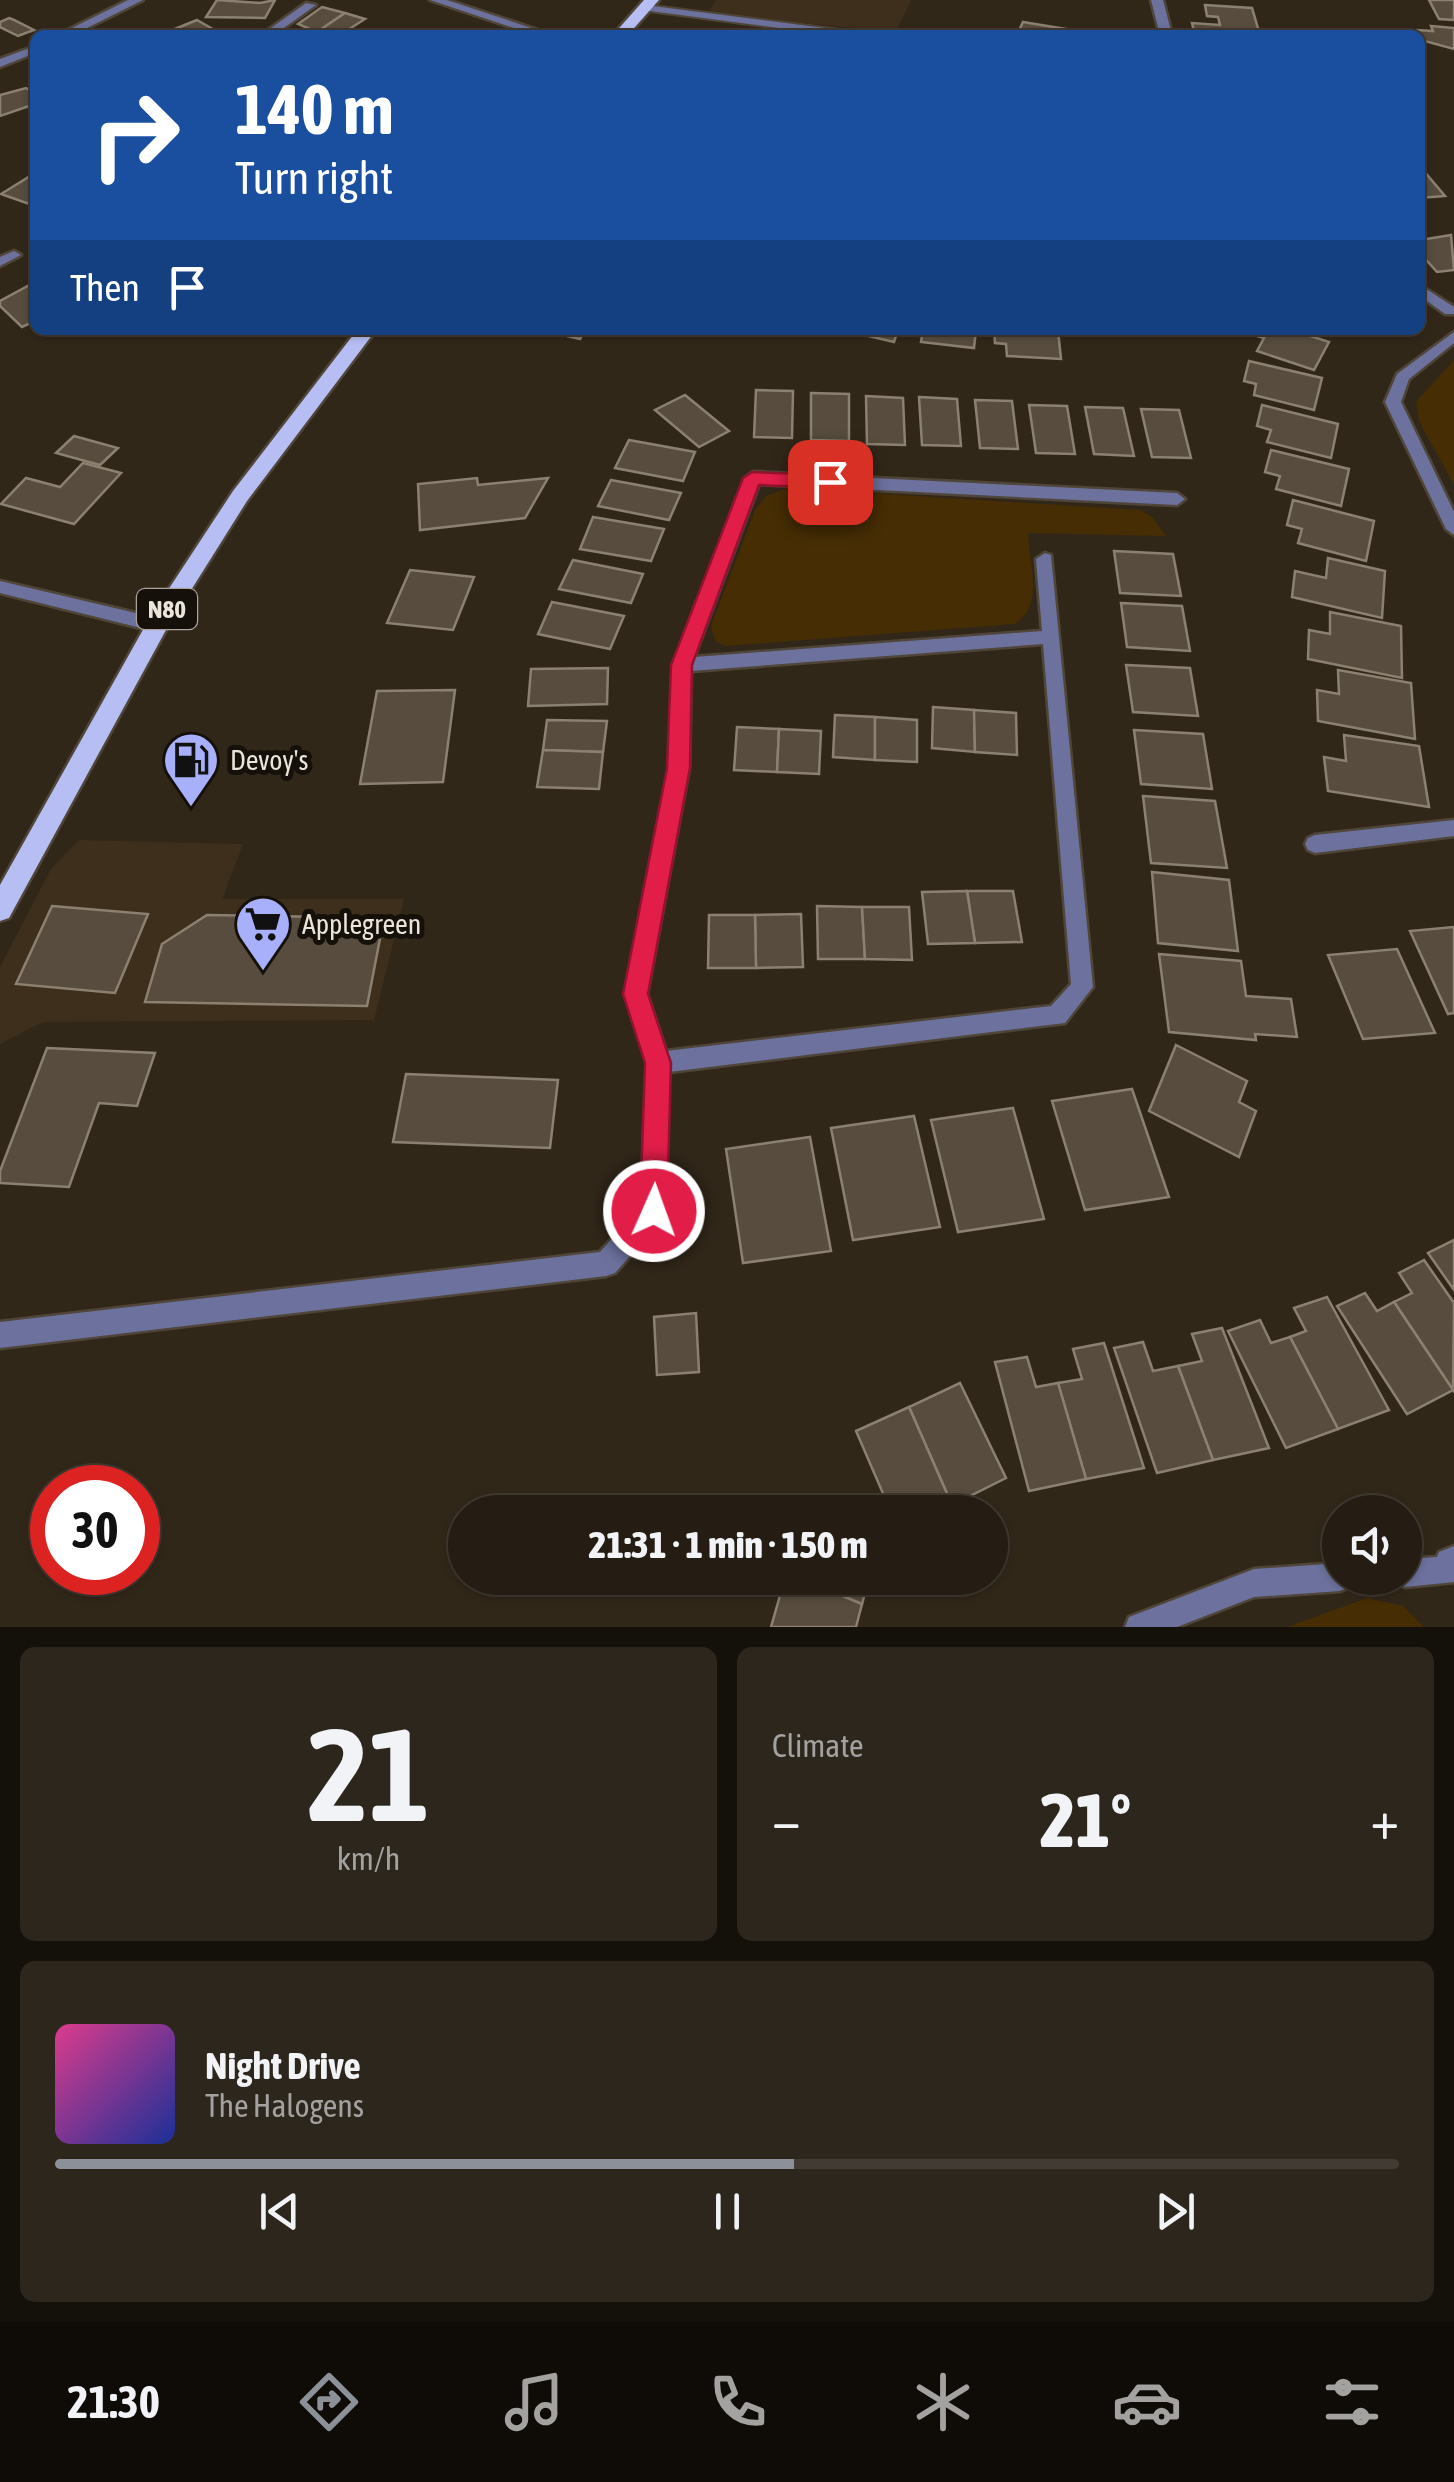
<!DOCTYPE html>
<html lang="en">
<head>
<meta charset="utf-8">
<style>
  body { margin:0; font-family:"Asap Condensed",sans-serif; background:#2d261c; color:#f1f3f6; height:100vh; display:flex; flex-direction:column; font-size:38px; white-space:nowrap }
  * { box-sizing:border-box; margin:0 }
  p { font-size:32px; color:#a3a2a0 }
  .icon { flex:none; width:55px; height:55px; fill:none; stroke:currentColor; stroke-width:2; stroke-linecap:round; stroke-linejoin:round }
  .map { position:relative; height:1627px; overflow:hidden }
  .panel { display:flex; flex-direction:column; gap:20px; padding:20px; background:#14100a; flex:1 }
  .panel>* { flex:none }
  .top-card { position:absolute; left:30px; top:30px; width:1395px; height:305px; border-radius:15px; box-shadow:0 2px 8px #0004,0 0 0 2px #423b33; background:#1a4fa0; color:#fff; overflow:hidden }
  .tools { position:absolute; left:1322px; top:1495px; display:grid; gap:20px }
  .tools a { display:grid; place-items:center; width:100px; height:100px; border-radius:50%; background:#251d13; box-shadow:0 2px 8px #0004,0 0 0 2px #423b33; font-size:50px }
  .speed { position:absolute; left:30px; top:1465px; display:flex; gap:20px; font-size:50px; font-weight:700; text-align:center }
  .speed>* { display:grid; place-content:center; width:130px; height:130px; border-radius:50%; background:#251d13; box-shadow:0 2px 8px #0004,0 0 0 2px #423b33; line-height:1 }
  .speed .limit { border:15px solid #d22; background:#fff; color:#111 }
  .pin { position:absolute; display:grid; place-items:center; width:85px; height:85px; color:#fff; margin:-42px; border-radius:20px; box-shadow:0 5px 15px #0006 }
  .me { position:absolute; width:110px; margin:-55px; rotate:2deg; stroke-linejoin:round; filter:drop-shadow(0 0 8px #0008) }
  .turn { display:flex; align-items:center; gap:35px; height:210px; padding:0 40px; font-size:45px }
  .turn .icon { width:130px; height:130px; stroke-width:2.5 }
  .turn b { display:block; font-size:70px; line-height:85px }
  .then { display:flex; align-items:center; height:95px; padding:0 40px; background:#0003; gap:20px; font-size:38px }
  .big { font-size:75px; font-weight:800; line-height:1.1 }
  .panel .tile { flex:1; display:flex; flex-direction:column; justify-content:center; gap:15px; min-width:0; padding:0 35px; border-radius:15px; background:#2d261c }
  .panel .dial { align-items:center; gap:0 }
  .dial b { font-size:130px; line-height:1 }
  .song { display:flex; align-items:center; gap:30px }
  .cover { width:120px; height:120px; border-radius:15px; background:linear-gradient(135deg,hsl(330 70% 55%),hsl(230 70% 35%)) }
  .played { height:10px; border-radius:5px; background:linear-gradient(90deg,#8c9099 55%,#423b33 55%) }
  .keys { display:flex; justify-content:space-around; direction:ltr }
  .heat { display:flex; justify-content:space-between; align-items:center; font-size:55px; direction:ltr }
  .panel .tiles { flex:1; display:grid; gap:20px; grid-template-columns:1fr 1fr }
  .tile:last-child { grid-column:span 2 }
  .trip { position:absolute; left:448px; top:1495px; width:560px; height:100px; border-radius:50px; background:#251d13; box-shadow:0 2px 8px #0004,0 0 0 2px #423b33; font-weight:800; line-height:100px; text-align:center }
  .tabs { display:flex; height:160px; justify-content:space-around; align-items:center; background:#0f0c08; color:#a3a2a0 }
  .tabs .icon { width:70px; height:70px }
  .tabs .on { color:#8c9099 }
  .tabs b { font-size:45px; color:#f1f3f6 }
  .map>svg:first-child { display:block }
  .built { fill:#3d2f1b }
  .green { fill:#462d04 }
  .building { fill:#574c3d; stroke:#8c8070; stroke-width:2.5 }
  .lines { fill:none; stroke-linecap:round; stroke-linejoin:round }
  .lane-casing { stroke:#4f4538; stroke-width:4 }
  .street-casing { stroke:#4f4538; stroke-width:5 }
  .primary-casing { stroke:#4f4538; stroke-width:5 }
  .lane { fill:#6c719d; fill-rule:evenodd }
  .street { fill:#6c719d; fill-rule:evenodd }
  .primary { fill:#b6bef4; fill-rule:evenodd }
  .route { fill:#e11d48; stroke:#92132f; stroke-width:2.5 }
  .labels { text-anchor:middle; stroke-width:10; stroke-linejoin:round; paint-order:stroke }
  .shield { fill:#15100a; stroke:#aba49c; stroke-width:2.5 }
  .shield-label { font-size:25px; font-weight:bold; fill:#ebe4db }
  .poi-label { font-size:28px; fill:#ebe4db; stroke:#15100a; text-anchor:start }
</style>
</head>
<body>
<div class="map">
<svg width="1454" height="1627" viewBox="0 0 1454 1627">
  <rect width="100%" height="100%" fill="#312719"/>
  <!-- built -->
  <g class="built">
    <polygon points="716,0 911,0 896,32 707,14"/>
    <polygon points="79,840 243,844 222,899 404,899 374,1020 43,1022 0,1044 0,967 51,869"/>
  </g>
  <!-- green -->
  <g class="green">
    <polygon points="1454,360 1454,485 1419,421 1416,402"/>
    <path d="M788 488 1140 510 1152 517 1166 536 1028 533C1029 564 1045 607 1014 624L726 646 715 641 711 626 755 510 766 496Z"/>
    <polygon points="1367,1598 1403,1606 1424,1627 1287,1627"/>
  </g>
  <!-- building -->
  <g class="building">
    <polygon points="217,0 260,3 275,0 265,18 206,17"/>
    <polygon points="1429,0 1454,0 1454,20 1439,19"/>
    <polygon points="1205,5 1252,8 1260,35 1195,35 1192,23 1220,25 1218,17 1207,16"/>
    <polygon points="322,7 345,13 317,32 298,24"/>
    <polygon points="345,13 365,19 340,35 317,32"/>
    <polygon points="9,18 14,20 34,30 18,36 0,27 0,22"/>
    <polygon points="197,20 218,32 160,35"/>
    <polygon points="1023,22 1066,29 1063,35 1017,35"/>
    <polygon points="1431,26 1454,28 1454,49 1421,40 1418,30 1433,31"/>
    <polygon points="26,88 35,94 35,104 0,116 0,95"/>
    <polygon points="1420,170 1423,170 1445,196 1420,198"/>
    <polygon points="35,173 35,206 1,194"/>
    <polygon points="1451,235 1454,270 1437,272 1420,253 1420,240"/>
    <polygon points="35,282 35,321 22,327 0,306 0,301"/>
    <polygon points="542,330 585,330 580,339"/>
    <polygon points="843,330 898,330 894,342"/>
    <polygon points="923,330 976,330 974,348 921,342"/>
    <polygon points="994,330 1058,330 1061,359 1007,356 1006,344 995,343"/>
    <polygon points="1254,330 1292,330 1329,342 1314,370 1257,351 1264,338 1251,334"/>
    <polygon points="1249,361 1322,378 1314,410 1254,395 1256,384 1244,381"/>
    <polygon points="756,390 793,391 792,438 754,437"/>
    <polygon points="811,393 849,394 849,441 811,440"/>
    <polygon points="685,395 729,431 699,447 655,410"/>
    <polygon points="866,396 903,398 905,445 867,444"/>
    <polygon points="919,397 957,399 961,446 922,445"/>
    <polygon points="975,400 1012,401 1018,449 980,448"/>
    <polygon points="1029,405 1067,406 1075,454 1036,453"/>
    <polygon points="1262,405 1338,424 1331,458 1267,442 1271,430 1257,426"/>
    <polygon points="1085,407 1123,408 1134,456 1094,454"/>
    <polygon points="1141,409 1179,410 1191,458 1152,457"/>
    <polygon points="74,436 118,448 100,465 56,453"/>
    <polygon points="629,440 695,452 683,481 615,468"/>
    <polygon points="1271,450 1349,469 1341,506 1276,489 1280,476 1265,472"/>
    <polygon points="83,463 121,473 74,524 1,504 26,478 60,487"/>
    <polygon points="477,478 478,485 548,478 525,518 420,530 418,484"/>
    <polygon points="611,480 681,493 669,520 598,506"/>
    <polygon points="1293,500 1374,521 1366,561 1298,543 1302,529 1287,525"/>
    <polygon points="593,517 664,529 651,561 580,549"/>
    <polygon points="1114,551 1173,554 1181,596 1120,593"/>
    <polygon points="1328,558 1385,571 1382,618 1292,597 1295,571 1326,578"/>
    <polygon points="573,560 643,574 631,603 559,589"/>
    <polygon points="410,570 474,577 453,630 387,623"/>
    <polygon points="552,602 624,616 610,649 538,634"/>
    <polygon points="1121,603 1182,606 1190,651 1127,647"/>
    <polygon points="1330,612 1401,626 1402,678 1308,659 1309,630 1330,634"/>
    <polygon points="1126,665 1190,668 1198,716 1133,712"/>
    <polygon points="608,668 607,704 528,706 531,669"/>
    <polygon points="1338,670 1411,683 1415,739 1318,721 1317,690 1339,694"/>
    <polygon points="455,690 443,782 360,784 377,691"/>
    <polygon points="933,707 974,710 975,752 932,748"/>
    <polygon points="974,710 1016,713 1017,755 975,752"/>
    <polygon points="835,715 875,717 875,760 833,757"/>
    <polygon points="875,717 917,720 917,762 875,760"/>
    <polygon points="547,720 607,721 603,752 543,750"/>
    <polygon points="737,727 779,729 777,772 734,770"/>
    <polygon points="779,729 821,731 819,774 777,772"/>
    <polygon points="1134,730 1203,734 1212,789 1141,784"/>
    <polygon points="1344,735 1419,746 1429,807 1328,791 1324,757 1346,761"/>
    <polygon points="543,750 603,752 599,789 537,787"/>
    <polygon points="1143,796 1215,801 1227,868 1151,863"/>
    <polygon points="1152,872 1229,880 1238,951 1158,943"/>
    <polygon points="967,891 1013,891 1022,942 975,943"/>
    <polygon points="967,891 975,943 928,944 922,892"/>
    <polygon points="52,906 148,914 115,993 16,984"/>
    <polygon points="817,906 862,907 865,959 818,959"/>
    <polygon points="862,907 909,907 912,960 865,959"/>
    <polygon points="801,914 803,967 756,968 755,915"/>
    <polygon points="207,915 384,918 367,1006 145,1002 162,944"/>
    <polygon points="709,915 755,915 756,968 708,968"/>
    <polygon points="1454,927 1454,1013 1448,1014 1410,931"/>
    <polygon points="1397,949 1435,1033 1363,1039 1328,955"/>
    <polygon points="1159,954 1241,961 1246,996 1291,999 1297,1037 1255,1034 1256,1040 1169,1032"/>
    <polygon points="1176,1045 1247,1081 1239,1102 1256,1111 1239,1157 1149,1111"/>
    <polygon points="47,1048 155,1053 137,1106 99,1103 69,1187 0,1183 0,1171"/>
    <polygon points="406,1074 558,1080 550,1148 393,1142"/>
    <polygon points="1132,1089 1169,1197 1085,1210 1052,1101"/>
    <polygon points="1013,1108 1044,1219 958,1232 931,1120"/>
    <polygon points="914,1116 940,1227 853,1240 831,1128"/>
    <polygon points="810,1137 831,1251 743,1263 726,1149"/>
    <polygon points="1454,1240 1454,1290 1428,1253"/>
    <polygon points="1424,1260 1454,1303 1453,1390 1394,1302 1412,1293 1399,1273"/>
    <polygon points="1365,1293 1377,1311 1394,1302 1453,1390 1407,1414 1337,1306"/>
    <polygon points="1327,1297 1389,1410 1338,1429 1290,1337 1306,1331 1294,1308"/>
    <polygon points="696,1313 699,1372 657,1375 654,1317"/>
    <polygon points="1260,1320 1271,1343 1290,1337 1338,1429 1286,1448 1228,1331"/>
    <polygon points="1222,1328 1269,1448 1213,1460 1178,1366 1202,1361 1192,1334"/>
    <polygon points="1143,1342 1153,1371 1178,1366 1213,1460 1157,1473 1114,1348"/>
    <polygon points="1104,1343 1144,1468 1086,1479 1058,1383 1082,1379 1073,1349"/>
    <polygon points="1027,1357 1036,1387 1058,1383 1086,1479 1029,1491 995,1362"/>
    <polygon points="960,1383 1006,1478 952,1505 909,1407"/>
    <polygon points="909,1407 952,1505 937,1512 891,1512 856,1431"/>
    <polygon points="785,1578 801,1578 862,1604 856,1627 771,1627"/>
    <polygon points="801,1578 869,1578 862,1604"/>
  </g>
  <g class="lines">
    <!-- lane casing -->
    <g class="lane-casing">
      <polygon id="lane" points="645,5 856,32 861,35 833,35 642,10 640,8"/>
    </g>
    <!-- street casing -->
    <g class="street-casing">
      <g id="street">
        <polygon points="128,0 143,0 73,35 58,35"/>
        <polygon points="430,0 447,0 553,35 535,35"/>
        <polygon points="1151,0 1163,0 1172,35 1160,35"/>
        <polygon points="306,3 316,5 274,35 261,35"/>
        <polygon points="35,46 35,53 0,67 0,59"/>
        <polygon points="14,251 21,255 0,266 0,257"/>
        <polygon points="1420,285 1454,307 1454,314 1445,314 1420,296"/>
        <polygon points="1454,332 1454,343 1409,379 1401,402 1454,512 1454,535 1446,529 1385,402 1397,374"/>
        <path d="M753 472 1177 493 1185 499 1177 505 759 484 694 657 1042 631 1036 559 1045 553 1051 555 1093 987 1065 1023 669 1072 665 1211 662 1220 615 1273 606 1276 0 1348V1322L600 1252 641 1206 647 1063 625 994 669 768 673 665 745 478ZM1043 644 1071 984 1051 1006 666 1051 647 994 689 768 691 671Z"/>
        <polygon points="0,581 157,618 166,625 157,632 0,593"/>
        <polygon points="1454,820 1454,836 1315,853 1308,850 1305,844 1308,838 1315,835"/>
        <polygon points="1454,1546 1454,1582 1405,1587 1395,1583 1393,1578 1405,1578 1405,1559 1437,1557 1439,1552"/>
        <polygon points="1340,1563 1340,1578 1354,1578 1350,1587 1340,1591 1254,1597 1177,1627 1125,1627 1129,1617 1254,1569"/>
      </g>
    </g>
    <!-- primary casing -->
    <g class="primary-casing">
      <g id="primary">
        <polygon points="644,0 659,0 628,35 613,35"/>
        <polygon points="357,330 376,330 247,501 166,630 9,918 0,921 0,885 149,619 233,491"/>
      </g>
    </g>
    <!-- lane -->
    <use href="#lane" class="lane"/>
    <!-- street -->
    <use href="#street" class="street"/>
    <!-- primary -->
    <use href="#primary" class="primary"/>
  </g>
  <!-- route -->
  <polygon class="route" points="752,472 830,475 839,482 830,488 759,485 692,665 690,768 648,994 671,1063 667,1211 663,1221 654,1225 644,1221 640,1211 645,1063 623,994 667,768 671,665 743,478"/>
  <!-- icons -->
  <defs>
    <g id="fuel-pin" transform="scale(2.875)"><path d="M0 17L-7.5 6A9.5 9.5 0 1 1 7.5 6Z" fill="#a8b0fc" stroke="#15100a"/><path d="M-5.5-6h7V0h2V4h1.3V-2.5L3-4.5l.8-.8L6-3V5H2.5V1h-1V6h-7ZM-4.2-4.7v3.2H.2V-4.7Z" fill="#111"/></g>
    <g id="supermarket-pin" transform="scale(2.875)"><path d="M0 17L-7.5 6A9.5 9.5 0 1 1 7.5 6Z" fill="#a8b0fc" stroke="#15100a"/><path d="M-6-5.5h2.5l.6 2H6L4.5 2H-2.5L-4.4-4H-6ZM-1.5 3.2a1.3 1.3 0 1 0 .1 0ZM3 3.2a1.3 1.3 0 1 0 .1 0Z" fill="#111"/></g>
  </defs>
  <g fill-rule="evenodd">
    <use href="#fuel-pin" x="191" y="760"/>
    <use href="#supermarket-pin" x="263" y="924"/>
  </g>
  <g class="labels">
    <!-- shield labels -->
    <rect class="shield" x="137" y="589" width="60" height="40" rx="8"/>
    <g class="shield-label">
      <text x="167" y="618">N80</text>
    </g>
    <!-- poi labels -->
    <g class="poi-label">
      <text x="230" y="770">Devoy's</text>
      <text x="302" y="934">Applegreen</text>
    </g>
  </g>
</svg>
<div class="tools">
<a><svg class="icon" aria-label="sound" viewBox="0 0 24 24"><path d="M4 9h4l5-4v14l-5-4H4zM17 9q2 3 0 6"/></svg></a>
</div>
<div class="speed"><div class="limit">30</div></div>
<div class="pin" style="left:830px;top:482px;background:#d93025"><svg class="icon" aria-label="arrive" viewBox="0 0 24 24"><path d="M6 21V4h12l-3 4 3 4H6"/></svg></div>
<svg class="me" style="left:654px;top:1211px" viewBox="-20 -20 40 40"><circle r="17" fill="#e11d48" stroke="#fff" stroke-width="3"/><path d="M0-11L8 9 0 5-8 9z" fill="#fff"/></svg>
<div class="trip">21:31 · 1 min · 150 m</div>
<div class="top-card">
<div class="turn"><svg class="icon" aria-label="right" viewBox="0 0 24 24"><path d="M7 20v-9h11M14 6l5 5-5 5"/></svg><div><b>140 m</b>Turn right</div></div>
<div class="then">Then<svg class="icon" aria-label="arrive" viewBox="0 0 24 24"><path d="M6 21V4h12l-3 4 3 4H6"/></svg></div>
</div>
</div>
<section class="panel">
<div class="tiles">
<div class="tile dial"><b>21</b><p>km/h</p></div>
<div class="tile"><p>Climate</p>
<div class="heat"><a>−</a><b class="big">21°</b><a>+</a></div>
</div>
<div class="tile">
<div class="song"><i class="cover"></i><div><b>Night Drive</b><p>The Halogens</p></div></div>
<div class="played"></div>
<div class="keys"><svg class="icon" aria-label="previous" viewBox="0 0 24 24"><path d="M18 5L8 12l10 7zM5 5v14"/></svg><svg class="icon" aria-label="pause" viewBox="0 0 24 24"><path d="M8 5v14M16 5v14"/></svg><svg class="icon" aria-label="next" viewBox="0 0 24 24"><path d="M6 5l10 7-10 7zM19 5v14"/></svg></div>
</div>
</div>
</section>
<nav class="tabs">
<b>21:30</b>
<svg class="icon on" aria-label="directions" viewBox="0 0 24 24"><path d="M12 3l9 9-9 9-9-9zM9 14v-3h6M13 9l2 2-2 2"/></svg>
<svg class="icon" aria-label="music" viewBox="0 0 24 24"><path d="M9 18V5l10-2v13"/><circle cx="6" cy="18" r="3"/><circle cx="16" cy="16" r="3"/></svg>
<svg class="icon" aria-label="phone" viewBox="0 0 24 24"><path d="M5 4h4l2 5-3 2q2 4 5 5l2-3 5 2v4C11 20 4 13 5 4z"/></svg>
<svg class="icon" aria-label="climate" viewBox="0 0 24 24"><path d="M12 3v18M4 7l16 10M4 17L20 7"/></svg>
<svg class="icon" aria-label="car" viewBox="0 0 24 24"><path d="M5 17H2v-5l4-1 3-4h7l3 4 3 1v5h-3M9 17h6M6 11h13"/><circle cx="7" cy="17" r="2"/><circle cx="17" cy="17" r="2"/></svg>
<svg class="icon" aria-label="filters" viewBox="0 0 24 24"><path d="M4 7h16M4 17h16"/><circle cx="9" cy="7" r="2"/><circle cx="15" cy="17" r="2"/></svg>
</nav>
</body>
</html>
